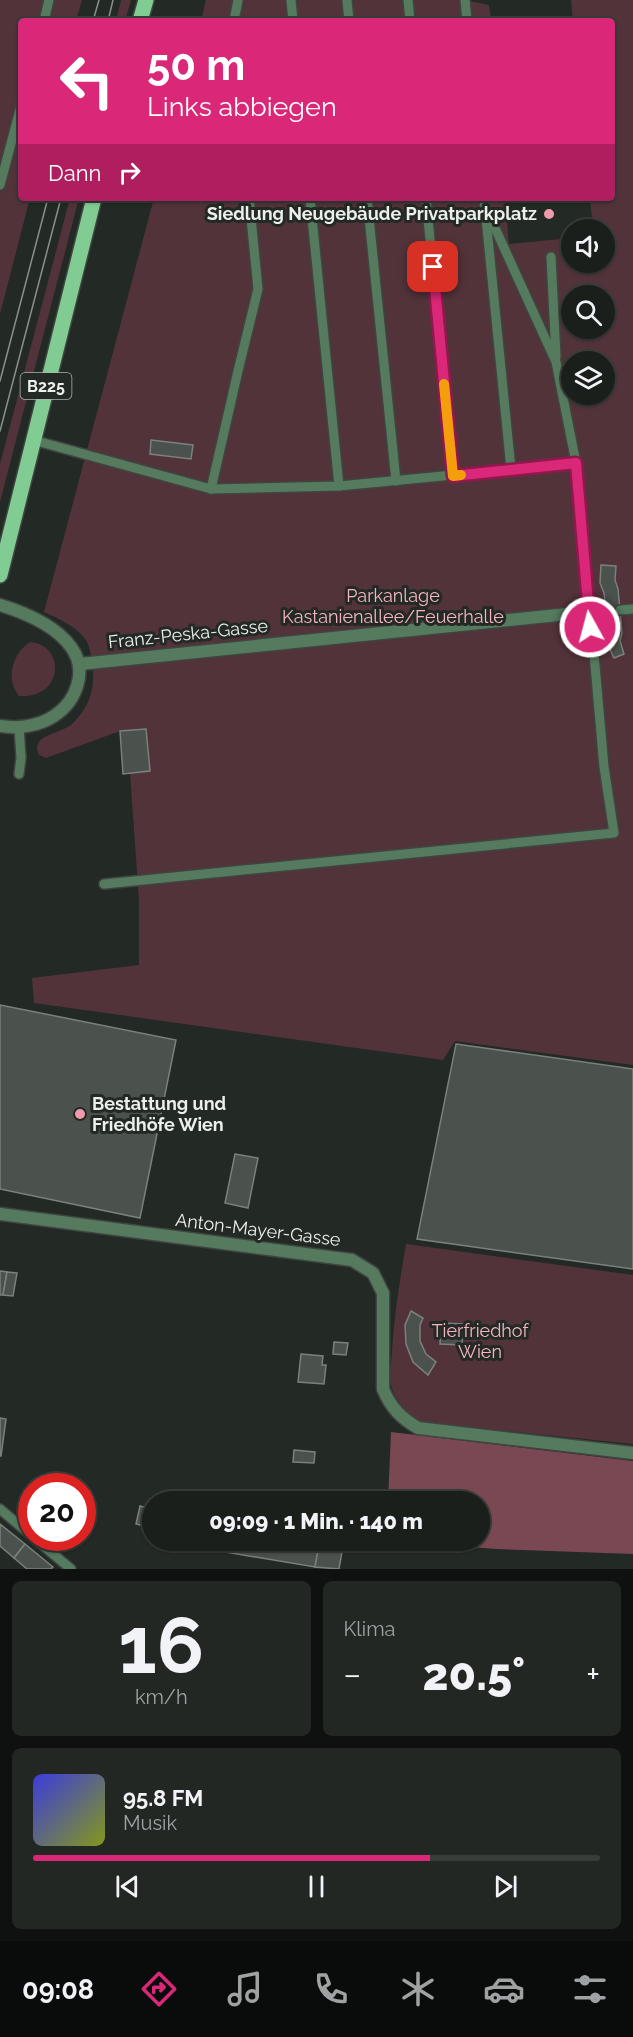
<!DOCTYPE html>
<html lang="de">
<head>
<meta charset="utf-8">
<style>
  body { margin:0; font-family:Raleway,sans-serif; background:#232724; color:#f1f3f6; height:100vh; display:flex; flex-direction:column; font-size:22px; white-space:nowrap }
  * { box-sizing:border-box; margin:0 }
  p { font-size:20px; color:#9fa2a3 }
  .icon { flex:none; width:33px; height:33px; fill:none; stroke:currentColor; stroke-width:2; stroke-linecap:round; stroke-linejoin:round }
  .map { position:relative; height:1569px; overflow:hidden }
  .drawer { display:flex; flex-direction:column; gap:12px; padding:12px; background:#0e110f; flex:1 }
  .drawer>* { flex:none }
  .banner { position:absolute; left:18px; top:18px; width:597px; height:183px; border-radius:6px; box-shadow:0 2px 4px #0004,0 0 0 2px #383d3a; background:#db2777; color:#fff; overflow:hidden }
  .controls { position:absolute; left:561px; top:219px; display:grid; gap:12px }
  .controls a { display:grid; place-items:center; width:54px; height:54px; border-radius:50%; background:#1a1f1b; box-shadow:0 2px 4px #0004,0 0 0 2px #383d3a; font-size:30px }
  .speed { position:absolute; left:18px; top:1473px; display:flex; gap:12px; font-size:30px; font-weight:700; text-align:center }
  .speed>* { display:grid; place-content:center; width:78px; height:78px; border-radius:50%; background:#1a1f1b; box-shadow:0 2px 4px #0004,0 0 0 2px #383d3a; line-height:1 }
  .speed .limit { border:9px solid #d22; background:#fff; color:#111 }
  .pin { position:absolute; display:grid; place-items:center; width:51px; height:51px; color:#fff; margin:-26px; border-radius:12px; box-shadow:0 3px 9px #0006 }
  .me { position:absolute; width:66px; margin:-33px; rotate:353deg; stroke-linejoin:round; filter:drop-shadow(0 0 4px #0008) }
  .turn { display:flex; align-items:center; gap:21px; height:126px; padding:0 30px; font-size:27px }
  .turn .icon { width:78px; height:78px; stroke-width:2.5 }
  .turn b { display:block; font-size:42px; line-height:51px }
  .then { display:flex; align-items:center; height:57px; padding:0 30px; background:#0003; gap:12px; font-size:22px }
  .big { font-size:45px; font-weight:800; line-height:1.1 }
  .drawer .widget { flex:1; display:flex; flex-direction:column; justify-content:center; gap:9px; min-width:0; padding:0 21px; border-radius:9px; background:#232724 }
  .drawer .dial { align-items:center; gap:0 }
  .dial b { font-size:78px; line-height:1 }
  .song { display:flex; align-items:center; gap:18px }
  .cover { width:72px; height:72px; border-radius:9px; background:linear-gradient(135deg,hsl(240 70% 55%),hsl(70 70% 35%)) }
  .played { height:6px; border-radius:3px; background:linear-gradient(90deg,#db2777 70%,#383d3a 70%) }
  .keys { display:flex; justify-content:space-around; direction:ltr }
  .heat { display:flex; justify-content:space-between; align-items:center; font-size:33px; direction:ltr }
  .drawer .tiles { flex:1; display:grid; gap:12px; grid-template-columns:1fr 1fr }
  .widget:last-child { grid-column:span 2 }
  .trip { position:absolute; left:142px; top:1491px; width:348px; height:60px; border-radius:30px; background:#1a1f1b; box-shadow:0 2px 4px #0004,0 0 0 2px #383d3a; font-weight:800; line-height:60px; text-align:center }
  .menu { display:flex; height:96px; justify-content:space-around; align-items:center; background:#0a0c0b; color:#9fa2a3 }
  .menu .icon { width:42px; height:42px }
  .menu .current { color:#db2777 }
  .menu b { font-size:27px; color:#f1f3f6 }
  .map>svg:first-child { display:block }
  .green { fill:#53333a; fill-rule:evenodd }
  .forest { fill:#7a4853 }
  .building { fill:#4b514c; stroke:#7a817b; stroke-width:1.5 }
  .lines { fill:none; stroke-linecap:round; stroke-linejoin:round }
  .lane-casing { stroke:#3f4540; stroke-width:12 }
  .street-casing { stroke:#3f4540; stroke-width:15 }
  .primary-casing { stroke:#3f4540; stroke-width:18 }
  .lane { stroke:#567a5e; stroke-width:9 }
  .street { stroke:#567a5e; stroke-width:12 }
  .primary { stroke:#81cc93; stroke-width:15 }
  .tram { stroke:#8b908c; stroke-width:1.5 }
  .route-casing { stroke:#8e194d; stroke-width:15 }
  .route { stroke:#db2777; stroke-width:10 }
  .slow { stroke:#f59e0b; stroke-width:10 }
  .poi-dot { fill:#f29aad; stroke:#232924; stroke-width:2 }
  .labels { text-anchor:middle; stroke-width:6; stroke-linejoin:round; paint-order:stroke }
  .shield { fill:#232924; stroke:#b0b4b1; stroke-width:1.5 }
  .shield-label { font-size:16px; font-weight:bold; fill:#ecf0ed }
  .poi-label { font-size:18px; font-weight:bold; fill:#ecf0ed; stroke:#232924; text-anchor:end }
  .park-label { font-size:18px; fill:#f7b3c1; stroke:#232924 }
  .street-label { font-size:18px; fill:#ecf0ed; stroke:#232924 }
</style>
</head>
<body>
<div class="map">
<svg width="633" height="1569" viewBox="0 0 633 1569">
  <rect width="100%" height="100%" fill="#232924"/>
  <!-- green -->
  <g class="green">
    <polygon points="0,0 82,0 76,21 21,21 21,198 30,198 0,314"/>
    <polygon points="121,0 131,0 125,21 116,21"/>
    <polygon points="206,0 465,0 489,5 491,21 201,21"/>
    <path d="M571 0H633V1065L455 1041 443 1060 34 1003 32 978 139 965V900L130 773 150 771 146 729 120 731 46 758 39 755C37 751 36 747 39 742 43 735 63 731 71 725 90 708 96 687 92 662 91 655 90 647 86 640 76 626 59 619 44 612L154 198H505L509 244 571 238 572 262H604V230L593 229 590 198H612V21H573ZM572 296H604V328H572ZM572 362H604V394H572Z"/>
    <polygon points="70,198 79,198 0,502 0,464"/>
    <path d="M30 642C66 645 64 699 19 696 5 679 12 654 30 642Z"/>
    <path d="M406 1244 633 1275V1444L422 1422C406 1414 392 1398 390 1379 389 1370 392 1360 392 1351 394 1315 400 1280 406 1244Z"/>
  </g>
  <!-- forest -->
  <polygon class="forest" points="391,1432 633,1461 633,1554 497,1549 386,1541 480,1540 480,1502 388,1501"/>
  <!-- building -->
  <g class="building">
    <polygon points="151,440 193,445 191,459 150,454"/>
    <polygon points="601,565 616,566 615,580 618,589 622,633 620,641 624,654 614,658 606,641 608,630 604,593 600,583"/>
    <polygon points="146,729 150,771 123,774 120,731"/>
    <polygon points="0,1005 176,1040 140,1218 0,1189"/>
    <polygon points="456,1044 633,1069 633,1269 417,1239"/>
    <polygon points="235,1154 258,1158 248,1208 225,1203"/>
    <polygon points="0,1271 7,1272 3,1295 0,1295"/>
    <polygon points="7,1272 17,1273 13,1296 3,1295"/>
    <polygon points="411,1311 423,1318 420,1325 420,1341 426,1354 436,1362 428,1375 413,1362 406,1344 405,1325"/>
    <polygon points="441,1323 463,1324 462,1345 440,1344"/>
    <polygon points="334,1342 348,1343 346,1355 333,1354"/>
    <polygon points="301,1354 323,1356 322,1365 326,1365 324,1384 298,1382"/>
    <polygon points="0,1418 6,1419 1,1456 0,1456"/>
    <polygon points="294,1450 315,1452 314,1463 293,1462"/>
    <polygon points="140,1506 153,1509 152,1517 148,1515 145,1526 136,1524"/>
    <polygon points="0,1524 25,1544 14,1558 0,1546"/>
    <polygon points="227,1540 248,1540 318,1552 315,1567 225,1552"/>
    <polygon points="265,1540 320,1540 318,1549"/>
    <polygon points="320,1540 344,1540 339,1569 315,1567"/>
    <polygon points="392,1540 423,1540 422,1545"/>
    <polygon points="25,1544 53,1567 51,1569 27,1569 14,1558"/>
  </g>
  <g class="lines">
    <!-- lane casing -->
    <g class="lane-casing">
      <g id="lane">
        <polyline points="291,0 293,21"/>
        <polyline points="347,0 349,21"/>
        <polyline points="408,0 410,21"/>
        <polyline points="465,0 467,21"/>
        <polyline points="44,21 49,0"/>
        <polyline points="234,21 238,0"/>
        <polyline points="0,185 21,106"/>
        <polyline points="310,198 339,486"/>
        <polyline points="367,198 396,481"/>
        <polyline points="426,198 453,476"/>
        <polyline points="484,198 511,469"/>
        <polyline points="551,257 556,357"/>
        <polyline points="33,440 211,489 339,486 576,463"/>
        <polyline points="211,489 238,371 258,289 249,198"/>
        <polyline points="620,610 633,609"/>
        <polyline points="587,612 606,611"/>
        <polyline points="19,727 21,758 19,774"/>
        <polyline points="104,884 614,833 604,767 593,643 587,612 576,463 556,362 485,206"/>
        <polyline points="0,1509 32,1536"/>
        <polyline points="34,1538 71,1569"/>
      </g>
    </g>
    <!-- street casing -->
    <g class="street-casing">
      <g id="street">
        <path d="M0 605C26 613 55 625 71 647 88 670 77 701 54 716 39 726 18 729 0 726"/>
        <polyline points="80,664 587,612"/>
        <path d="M0 1214 352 1260 373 1273 383 1293V1389C391 1408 401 1418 418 1428L633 1453"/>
      </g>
    </g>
    <!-- primary casing -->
    <g class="primary-casing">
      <g id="primary">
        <polyline points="140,21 146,0"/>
        <polyline points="0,575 94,198"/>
      </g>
    </g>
    <!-- lane -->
    <use href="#lane" class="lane"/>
    <!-- street -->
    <use href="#street" class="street"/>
    <!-- primary -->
    <use href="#primary" class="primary"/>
    <!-- tram -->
    <g class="tram">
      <polyline points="93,21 99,0"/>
      <polyline points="108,21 113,0"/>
      <polyline points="0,381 48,198"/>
      <polyline points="0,431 61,198"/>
    </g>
  </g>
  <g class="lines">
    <!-- route casing -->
    <g class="route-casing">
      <polyline id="route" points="433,267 453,476 576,463 590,627"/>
    </g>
    <!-- route -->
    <use href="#route" class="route"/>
    <!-- slow -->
    <polyline class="slow" points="444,384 453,476 461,475"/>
  </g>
  <!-- markers -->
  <g class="poi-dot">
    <circle cx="549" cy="214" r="6"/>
    <circle cx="80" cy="1114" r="6"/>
  </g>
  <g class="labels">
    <!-- shield labels -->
    <rect class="shield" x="20.5" y="373" width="51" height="26" rx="4.5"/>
    <g class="shield-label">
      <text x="46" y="392">B225</text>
    </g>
    <!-- poi labels -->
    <g class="poi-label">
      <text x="537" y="220">Siedlung Neugebäude Privatparkplatz</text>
      <text x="92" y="1110" text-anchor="start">Bestattung und<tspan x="92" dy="21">Friedhöfe Wien</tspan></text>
    </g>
    <!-- park labels -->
    <g class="park-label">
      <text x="393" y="602">Parkanlage<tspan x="393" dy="21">Kastanienallee/Feuerhalle</tspan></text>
      <text x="480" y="1337">Tierfriedhof<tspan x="480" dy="21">Wien</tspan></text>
    </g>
    <!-- street labels -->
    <g class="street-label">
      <text transform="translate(188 634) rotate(-6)" y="6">Franz-Peska-Gasse</text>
      <text transform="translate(258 1230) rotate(7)" y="6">Anton-Mayer-Gasse</text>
    </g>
  </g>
</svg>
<div class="controls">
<a><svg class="icon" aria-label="sound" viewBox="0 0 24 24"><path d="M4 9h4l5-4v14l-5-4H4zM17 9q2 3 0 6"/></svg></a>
<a><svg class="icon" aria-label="search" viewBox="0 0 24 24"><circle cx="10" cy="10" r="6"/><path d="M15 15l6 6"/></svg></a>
<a><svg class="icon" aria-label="layers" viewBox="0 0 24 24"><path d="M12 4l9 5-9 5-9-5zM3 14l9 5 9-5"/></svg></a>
</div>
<div class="speed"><div class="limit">20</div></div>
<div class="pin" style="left:433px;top:267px;background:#d93025"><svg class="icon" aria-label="arrive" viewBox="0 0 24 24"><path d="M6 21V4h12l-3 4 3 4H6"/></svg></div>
<svg class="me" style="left:590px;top:627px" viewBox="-20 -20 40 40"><circle r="17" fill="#db2777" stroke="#fff" stroke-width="3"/><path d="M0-11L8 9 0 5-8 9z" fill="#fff"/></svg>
<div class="trip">09:09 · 1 Min. · 140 m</div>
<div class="banner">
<div class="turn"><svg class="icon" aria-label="left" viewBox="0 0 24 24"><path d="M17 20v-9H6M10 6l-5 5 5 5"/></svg><div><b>50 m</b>Links abbiegen</div></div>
<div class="then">Dann<svg class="icon" aria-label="right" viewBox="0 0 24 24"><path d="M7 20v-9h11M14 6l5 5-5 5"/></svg></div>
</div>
</div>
<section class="drawer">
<div class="tiles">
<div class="widget dial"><b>16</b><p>km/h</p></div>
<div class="widget"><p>Klima</p>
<div class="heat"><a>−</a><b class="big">20.5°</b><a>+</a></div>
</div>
<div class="widget">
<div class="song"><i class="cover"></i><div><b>95.8 FM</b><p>Musik</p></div></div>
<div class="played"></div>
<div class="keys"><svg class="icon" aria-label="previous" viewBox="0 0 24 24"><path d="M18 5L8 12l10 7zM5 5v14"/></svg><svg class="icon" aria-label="pause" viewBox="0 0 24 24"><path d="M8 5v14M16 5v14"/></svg><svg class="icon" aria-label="next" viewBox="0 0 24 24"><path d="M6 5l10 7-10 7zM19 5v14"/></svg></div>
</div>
</div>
</section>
<nav class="menu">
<b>09:08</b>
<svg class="icon current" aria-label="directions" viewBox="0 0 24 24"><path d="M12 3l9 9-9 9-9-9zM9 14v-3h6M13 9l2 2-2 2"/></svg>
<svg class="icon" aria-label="music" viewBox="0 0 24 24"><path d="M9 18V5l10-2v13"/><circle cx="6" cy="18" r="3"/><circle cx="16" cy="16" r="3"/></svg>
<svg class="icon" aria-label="phone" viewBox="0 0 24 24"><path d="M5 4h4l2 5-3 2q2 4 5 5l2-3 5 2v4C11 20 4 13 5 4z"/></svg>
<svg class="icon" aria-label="climate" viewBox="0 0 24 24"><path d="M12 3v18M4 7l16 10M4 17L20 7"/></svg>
<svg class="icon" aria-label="car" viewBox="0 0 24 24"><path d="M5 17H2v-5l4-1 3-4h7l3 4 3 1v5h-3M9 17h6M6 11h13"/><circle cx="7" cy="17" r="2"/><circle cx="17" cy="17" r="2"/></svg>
<svg class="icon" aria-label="filters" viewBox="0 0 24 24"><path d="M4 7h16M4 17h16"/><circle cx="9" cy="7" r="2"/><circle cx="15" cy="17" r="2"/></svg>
</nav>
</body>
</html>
